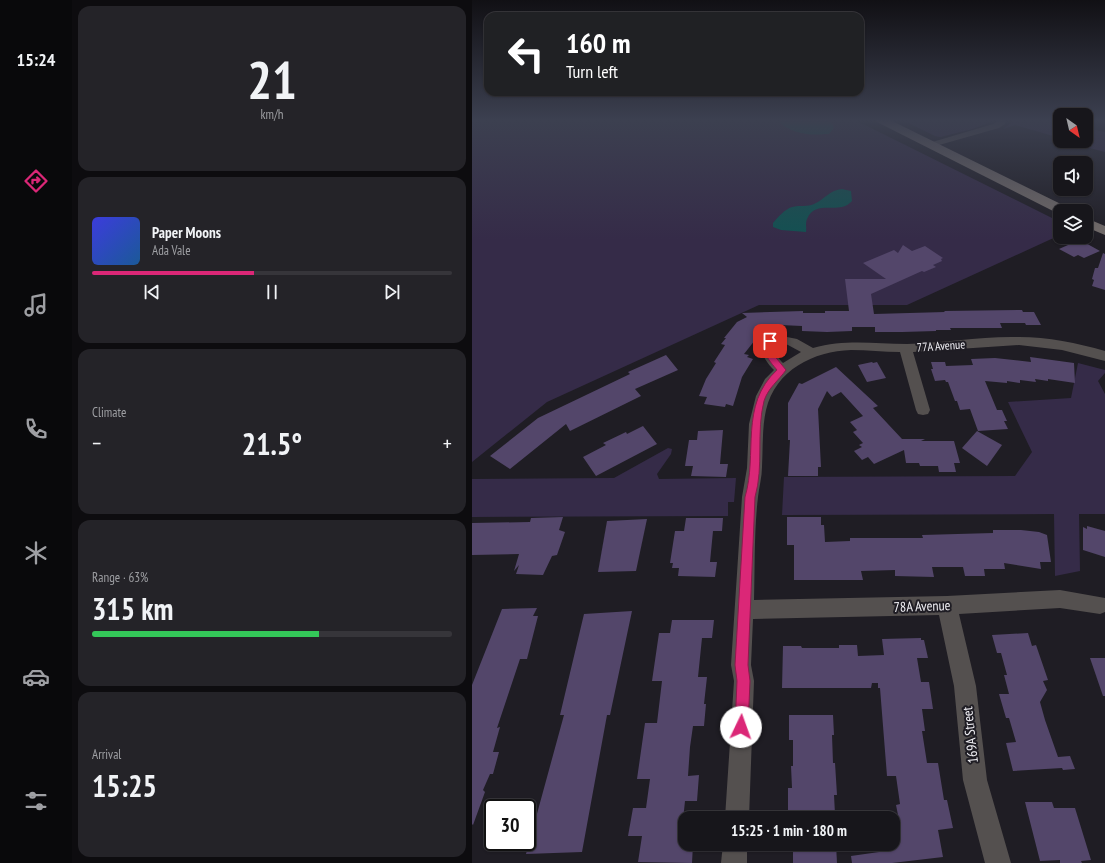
<!DOCTYPE html>
<html lang="en">
<head>
<meta charset="utf-8">
<style>
  body { margin:0; font-family:"PT Sans Narrow",sans-serif; background:#242328; color:#f1f3f6; height:100vh; display:flex; flex-direction:column; font-size:15px; white-space:nowrap }
  * { box-sizing:border-box; margin:0 }
  p { font-size:13px; color:#9e9fa3 }
  .icon { flex:none; width:22px; height:22px; fill:none; stroke:currentColor; stroke-width:2; stroke-linecap:round; stroke-linejoin:round }
  .map { position:relative; flex:1; overflow:hidden }
  .details { display:flex; flex-direction:column; gap:6px; padding:6px; background:#0d0c0f; width:400px }
  .details>* { flex:none }
  .hud { position:absolute; left:12px; top:12px; width:380px; height:84px; border-radius:12px; box-shadow:0 1px 3px #0004,0 0 0 1px #36353a; background:#202124; color:#fff; overflow:hidden }
  .needle { width:26px; rotate:146deg }
  .buttons { position:absolute; left:581px; top:108px; display:grid; gap:8px }
  .buttons a { display:grid; place-items:center; width:40px; height:40px; border-radius:8px; background:#17161b; box-shadow:0 1px 3px #0004,0 0 0 1px #36353a; font-size:20px }
  .speed { position:absolute; left:12px; top:799px; display:flex; gap:8px; font-size:20px; font-weight:700; text-align:center }
  .speed>* { display:grid; place-content:center; width:52px; height:52px; border-radius:50%; background:#17161b; box-shadow:0 1px 3px #0004,0 0 0 1px #36353a; line-height:1 }
  .speed .limit { border:2px solid #111; border-radius:6px; background:#fff; color:#111 }
  .pin { position:absolute; display:grid; place-items:center; width:34px; height:34px; color:#fff; margin:-17px; border-radius:8px; box-shadow:0 2px 6px #0006 }
  .me { position:absolute; width:44px; margin:-22px; rotate:3deg; stroke-linejoin:round; filter:drop-shadow(0 0 3px #0008) }
  .turn { display:flex; align-items:center; gap:14px; height:84px; padding:0 16px; font-size:18px }
  .turn .icon { width:52px; height:52px; stroke-width:2.5 }
  .turn b { display:block; font-size:28px; line-height:34px }
  .big { font-size:30px; font-weight:700; line-height:1.1 }
  .details .widget { flex:1; display:flex; flex-direction:column; justify-content:center; gap:6px; min-width:0; padding:0 14px; border-radius:12px; background:#242328 }
  .details .dial { align-items:center; gap:0 }
  .dial b { font-size:52px; line-height:1 }
  .song { display:flex; align-items:center; gap:12px }
  .cover { width:48px; height:48px; border-radius:6px; background:linear-gradient(135deg,hsl(240 70% 55%),hsl(210 70% 35%)) }
  .played { height:4px; border-radius:2px; background:linear-gradient(90deg,#db2777 45%,#36353a 45%) }
  .keys { display:flex; justify-content:space-around; direction:ltr }
  .heat { display:flex; justify-content:space-between; align-items:center; font-size:22px; direction:ltr }
  .charge { height:6px; border-radius:3px; background:linear-gradient(90deg,#34c759 63%,#36353a 0) }
  .trip { position:absolute; left:206px; top:811px; width:222px; height:40px; border-radius:12px; background:#17161b; box-shadow:0 1px 3px #0004,0 0 0 1px #36353a; font-weight:700; line-height:40px; text-align:center }
  main { display:flex; flex:1; min-height:0 }
  .tab-bar { display:flex; flex-direction:column; width:72px; justify-content:space-around; align-items:center; background:#09090b; color:#9e9fa3 }
  .tab-bar .icon { width:28px; height:28px }
  .tab-bar .selected { color:#db2777 }
  .tab-bar b { font-size:18px; color:#f1f3f6 }
  .map>svg:first-child { display:block }
  .green { fill:#352b48 }
  .water { fill:#125152 }
  .building { fill:#53466a }
  .lines { fill:none; stroke-linecap:round; stroke-linejoin:round }
  .minor { fill:#54504f; fill-rule:evenodd }
  .secondary { fill:#736c6a; fill-rule:evenodd }
  .route { fill:#db2777; stroke:#8e194d }
  .labels { text-anchor:middle; stroke-width:4; stroke-linejoin:round; paint-order:stroke }
  .street-label { font-size:12px; fill:#f2f1f6; stroke:#1f1d24 }
  .near-street-label { font-size:14px; fill:#f2f1f6; stroke:#1f1d24 }
</style>
</head>
<body>
<main>
<nav class="tab-bar">
<b>15:24</b>
<svg class="icon selected" aria-label="directions" viewBox="0 0 24 24"><path d="M12 3l9 9-9 9-9-9zM9 14v-3h6M13 9l2 2-2 2"/></svg>
<svg class="icon" aria-label="music" viewBox="0 0 24 24"><path d="M9 18V5l10-2v13"/><circle cx="6" cy="18" r="3"/><circle cx="16" cy="16" r="3"/></svg>
<svg class="icon" aria-label="phone" viewBox="0 0 24 24"><path d="M5 4h4l2 5-3 2q2 4 5 5l2-3 5 2v4C11 20 4 13 5 4z"/></svg>
<svg class="icon" aria-label="climate" viewBox="0 0 24 24"><path d="M12 3v18M4 7l16 10M4 17L20 7"/></svg>
<svg class="icon" aria-label="car" viewBox="0 0 24 24"><path d="M5 17H2v-5l4-1 3-4h7l3 4 3 1v5h-3M9 17h6M6 11h13"/><circle cx="7" cy="17" r="2"/><circle cx="17" cy="17" r="2"/></svg>
<svg class="icon" aria-label="filters" viewBox="0 0 24 24"><path d="M4 7h16M4 17h16"/><circle cx="9" cy="7" r="2"/><circle cx="15" cy="17" r="2"/></svg>
</nav>
<section class="details">
<div class="widget dial"><b>21</b><p>km/h</p></div>
<div class="widget">
<div class="song"><i class="cover"></i><div><b>Paper Moons</b><p>Ada Vale</p></div></div>
<div class="played"></div>
<div class="keys"><svg class="icon" aria-label="previous" viewBox="0 0 24 24"><path d="M18 5L8 12l10 7zM5 5v14"/></svg><svg class="icon" aria-label="pause" viewBox="0 0 24 24"><path d="M8 5v14M16 5v14"/></svg><svg class="icon" aria-label="next" viewBox="0 0 24 24"><path d="M6 5l10 7-10 7zM19 5v14"/></svg></div>
</div>
<div class="widget"><p>Climate</p>
<div class="heat"><a>−</a><b class="big">21.5°</b><a>+</a></div>
</div>
<div class="widget"><p>Range · 63%</p><b class="big">315 km</b><div class="charge"></div></div>
<div class="widget"><p>Arrival</p><b class="big">15:25</b></div>
</section>
<div class="map">
<svg width="633" height="863" viewBox="0 0 633 863">
  <rect width="100%" height="100%" fill="#1f1d24"/>
  <!-- green -->
  <g class="green">
    <polygon points="0,119 381,119 588,222 588,235 435,305 287,305 75,402 0,462"/>
    <path d="M428 119H521C515 127 480 134 468 137L463 136Z"/>
    <polygon points="540,119 588,120 588,138 543,125 531,129 539,123"/>
    <polygon points="614,128 633,132 633,152 598,143 597,141 614,141"/>
    <polygon points="606,363 633,370 633,373 626,381 633,394 633,514 607,514 608,571 583,576 582,514 310,515 312,477 543,476 560,452 536,402 599,398"/>
    <polygon points="196,448 200,449 199,454 185,474 187,479 264,478 262,502 256,502 256,516 0,517 0,479 142,478"/>
  </g>
  <!-- water -->
  <g class="water">
    <path d="M309 119H353L360 123 362 128 357 134H353C337 136 318 133 306 121Z"/>
    <path d="M370 189 379 191 380 201C367 216 344 198 335 219 333 224 335 228 334 232L309 230 301 227V223C305 218 313 209 320 207 328 205 335 207 342 204 353 199 358 190 370 189Z"/>
  </g>
  <!-- building -->
  <g class="building">
    <polygon points="605,241 610,241 628,251 612,258 606,255 602,257 587,249"/>
    <polygon points="431,245 440,251 453,246 471,258 469,259 470,261 461,265 464,267 452,272 450,271 399,294 402,314 473,312 472,311 550,310 551,312 562,312 569,325 554,325 553,323 528,323 530,328 478,328 479,330 464,330 464,331 430,332 403,332 403,327 380,327 380,331 355,332 330,331 330,326 308,325 308,330 291,330 272,354 277,355 275,357 281,359 270,377 261,406 254,404 253,407 232,404 235,397 227,396 234,379 244,363 242,362 253,345 249,344 254,338 252,338 265,322 275,317 270,313 331,311 331,313 353,313 353,311 377,311 373,279 414,279 391,263 422,250 426,253"/>
    <polygon points="631,253 633,254 633,290 620,286 622,280 620,279 623,268 626,268"/>
    <polygon points="194,355 206,370 163,389 169,396 98,431 94,424 38,469 18,456 66,418 158,374 156,372"/>
    <polygon points="558,357 602,363 603,383 576,379 576,381 563,379 564,382 548,380 548,383 535,381 535,383 513,381 525,410 530,410 535,421 532,421 536,429 506,431 498,409 488,410 485,401 483,401 476,382 474,382 473,380 463,381 459,369 461,369 459,362 473,362 474,366 501,365 499,359 523,358 559,362"/>
    <polygon points="400,362 401,363 405,362 414,378 395,382 386,365"/>
    <polygon points="364,367 406,406 401,408 430,439 453,439 449,441 482,441 488,463 482,463 484,472 467,472 466,466 448,466 447,463 434,463 432,450 402,464 396,457 390,460 382,451 390,447 387,445 391,443 381,432 385,430 378,422 391,416 369,392 360,397 355,391 346,409 349,467 346,467 346,476 316,476 318,440 316,440 316,403 327,383 330,384"/>
    <polygon points="171,426 185,444 124,476 111,457 134,445 131,443 154,432 155,434"/>
    <polygon points="251,430 248,464 256,464 254,477 219,476 221,466 213,466 217,440 225,440 226,431"/>
    <polygon points="505,431 530,445 515,466 490,448"/>
    <polygon points="91,517 87,530 93,532 85,555 80,556 71,575 44,574 47,565 42,571 47,554 0,555 0,523 58,522 59,518"/>
    <polygon points="315,517 349,517 349,525 352,525 353,542 378,541 378,538 451,538 450,535 521,533 521,530 549,530 567,532 575,535 579,562 568,562 569,569 532,563 533,569 512,569 513,576 493,576 491,567 460,567 462,577 423,576 423,570 389,571 391,580 322,580 322,545 315,545"/>
    <polygon points="214,518 251,518 250,531 241,531 238,562 245,562 243,577 206,576 207,568 200,568 201,563 198,563 203,531 212,531"/>
    <polygon points="175,519 164,571 126,572 135,521"/>
    <polygon points="615,526 633,531 633,557 611,550 611,527 615,529"/>
    <polygon points="65,608 61,616 66,616 55,659 48,659 25,728 28,727 21,752 27,752 21,774 18,774 11,790 13,792 1,825 0,824 0,685 30,609"/>
    <polygon points="160,611 138,715 135,715 110,852 54,854 92,715 88,715 112,614"/>
    <polygon points="200,620 242,620 240,638 230,638 226,677 235,677 232,704 234,704 232,726 221,726 218,747 216,776 227,775 225,801 213,801 210,830 213,830 213,844 221,844 220,863 166,862 170,836 156,836 161,808 174,808 178,779 165,779 173,723 185,723 190,681 180,681 187,633 198,633"/>
    <polygon points="556,633 560,646 564,645 576,680 571,681 575,690 568,702 573,720 586,757 598,756 603,769 591,770 590,768 541,771 534,743 544,742 537,718 534,718 527,694 537,694 532,675 535,675 529,653 525,653 520,635"/>
    <polygon points="449,638 449,640 452,640 456,658 445,658 449,682 457,682 461,709 450,709 453,731 450,731 455,763 466,763 472,800 475,800 481,828 466,830 471,857 420,863 380,863 379,856 421,850 421,831 429,830 424,805 428,804 424,776 415,776 408,688 406,688 406,683 400,683 399,688 310,688 311,646 329,646 330,648 367,648 367,645 385,645 386,656 412,655 410,639"/>
    <polygon points="618,658 633,658 633,696 631,696"/>
    <polygon points="317,715 361,715 362,735 360,735 361,763 363,763 365,795 362,795 363,814 316,815 316,788 320,788 319,766 321,766 321,740 317,740"/>
    <polygon points="553,802 580,802 582,808 603,808 619,860 609,861 610,863 588,863 588,860 568,861"/>
    <polygon points="321,844 364,844 365,863 321,863"/>
  </g>
  <g class="lines">
    <!-- minor -->
    <g class="minor">
      <polygon points="526,119 534,119 533,124 527,128 460,147 456,145 457,143 521,124 526,121"/>
      <path d="M305 335 325 339 341 348C374 339 402 344 435 344 472 343 509 336 547 337 576 337 605 343 633 351V361L590 350 547 345 441 352 458 410 456 414 451 415 446 414 444 410 428 352C412 352 395 350 379 350 342 351 303 370 294 410 290 428 291 448 290 467 290 477 287 487 286 497 282 531 283 566 282 600L475 596 588 590 633 598V612L628 614 588 608 487 614 504 686 515 780 539 863H513L491 780 482 686 467 615 281 619 279 665 282 681 277 818H253L262 681 259 665 270 497 275 468 277 424 284 396 293 379 302 370C292 360 286 350 294 337ZM311 343 316 345 329 352 311 363C305 357 302 352 304 344Z"/>
      <polygon points="251,844 275,844 275,863 249,863"/>
    </g>
    <!-- secondary -->
    <g class="secondary">
      <polygon points="402,119 416,119 597,208 599,211 588,211 587,214 403,121"/>
      <polygon points="614,218 633,226 633,235 614,227"/>
    </g>
  </g>
  <!-- sky -->
  <linearGradient id="sky" x2="0" y2="1"><stop stop-color="#111014"/><stop offset="0.5" stop-color="#3c4050"/><stop offset="1" stop-color="#3c4050" stop-opacity="0"/></linearGradient>
  <rect width="633" height="240" fill="url(#sky)"/>
  <!-- route -->
  <path class="route" d="M295 339H301V354L314 370C307 380 296 388 292 401 284 432 292 466 283 497L276 665 278 681 276 727 274 732 269 734 264 732 263 727 265 681 263 665 273 497C286 454 267 405 305 370 297 360 289 353 295 339Z"/>
  <g class="labels">
    <!-- street labels -->
    <g class="street-label">
      <text transform="translate(469 346) rotate(-4)" y="4">77A Avenue</text>
    </g>
    <!-- near-street labels -->
    <g class="near-street-label">
      <text transform="translate(450 606) rotate(-2)" y="5">78A Avenue</text>
      <text transform="translate(498 735) rotate(-96)" y="5">169A Street</text>
    </g>
  </g>
</svg>
<div class="buttons">
<a><svg class="needle" viewBox="-14 -14 28 28"><path d="M0-13l5 13h-10z" fill="#e53935"/><path d="M0 13l5-13h-10z" fill="#9e9fa3"/></svg></a>
<a><svg class="icon" aria-label="sound" viewBox="0 0 24 24"><path d="M4 9h4l5-4v14l-5-4H4zM17 9q2 3 0 6"/></svg></a>
<a><svg class="icon" aria-label="layers" viewBox="0 0 24 24"><path d="M12 4l9 5-9 5-9-5zM3 14l9 5 9-5"/></svg></a>
</div>
<div class="speed"><div class="limit">30</div></div>
<div class="pin" style="left:298px;top:341px;background:#d93025"><svg class="icon" aria-label="arrive" viewBox="0 0 24 24"><path d="M6 21V4h12l-3 4 3 4H6"/></svg></div>
<svg class="me" style="left:269px;top:727px" viewBox="-20 -20 40 40"><circle r="19" fill="#fff"/><path d="M0-13L10 11 0 6-10 11z" fill="#db2777"/></svg>
<div class="trip">15:25 · 1 min · 180 m</div>
<div class="hud">
<div class="turn"><svg class="icon" aria-label="left" viewBox="0 0 24 24"><path d="M17 20v-9H6M10 6l-5 5 5 5"/></svg><div><b>160 m</b>Turn left</div></div>
</div>
</div>
</main>
</body>
</html>
